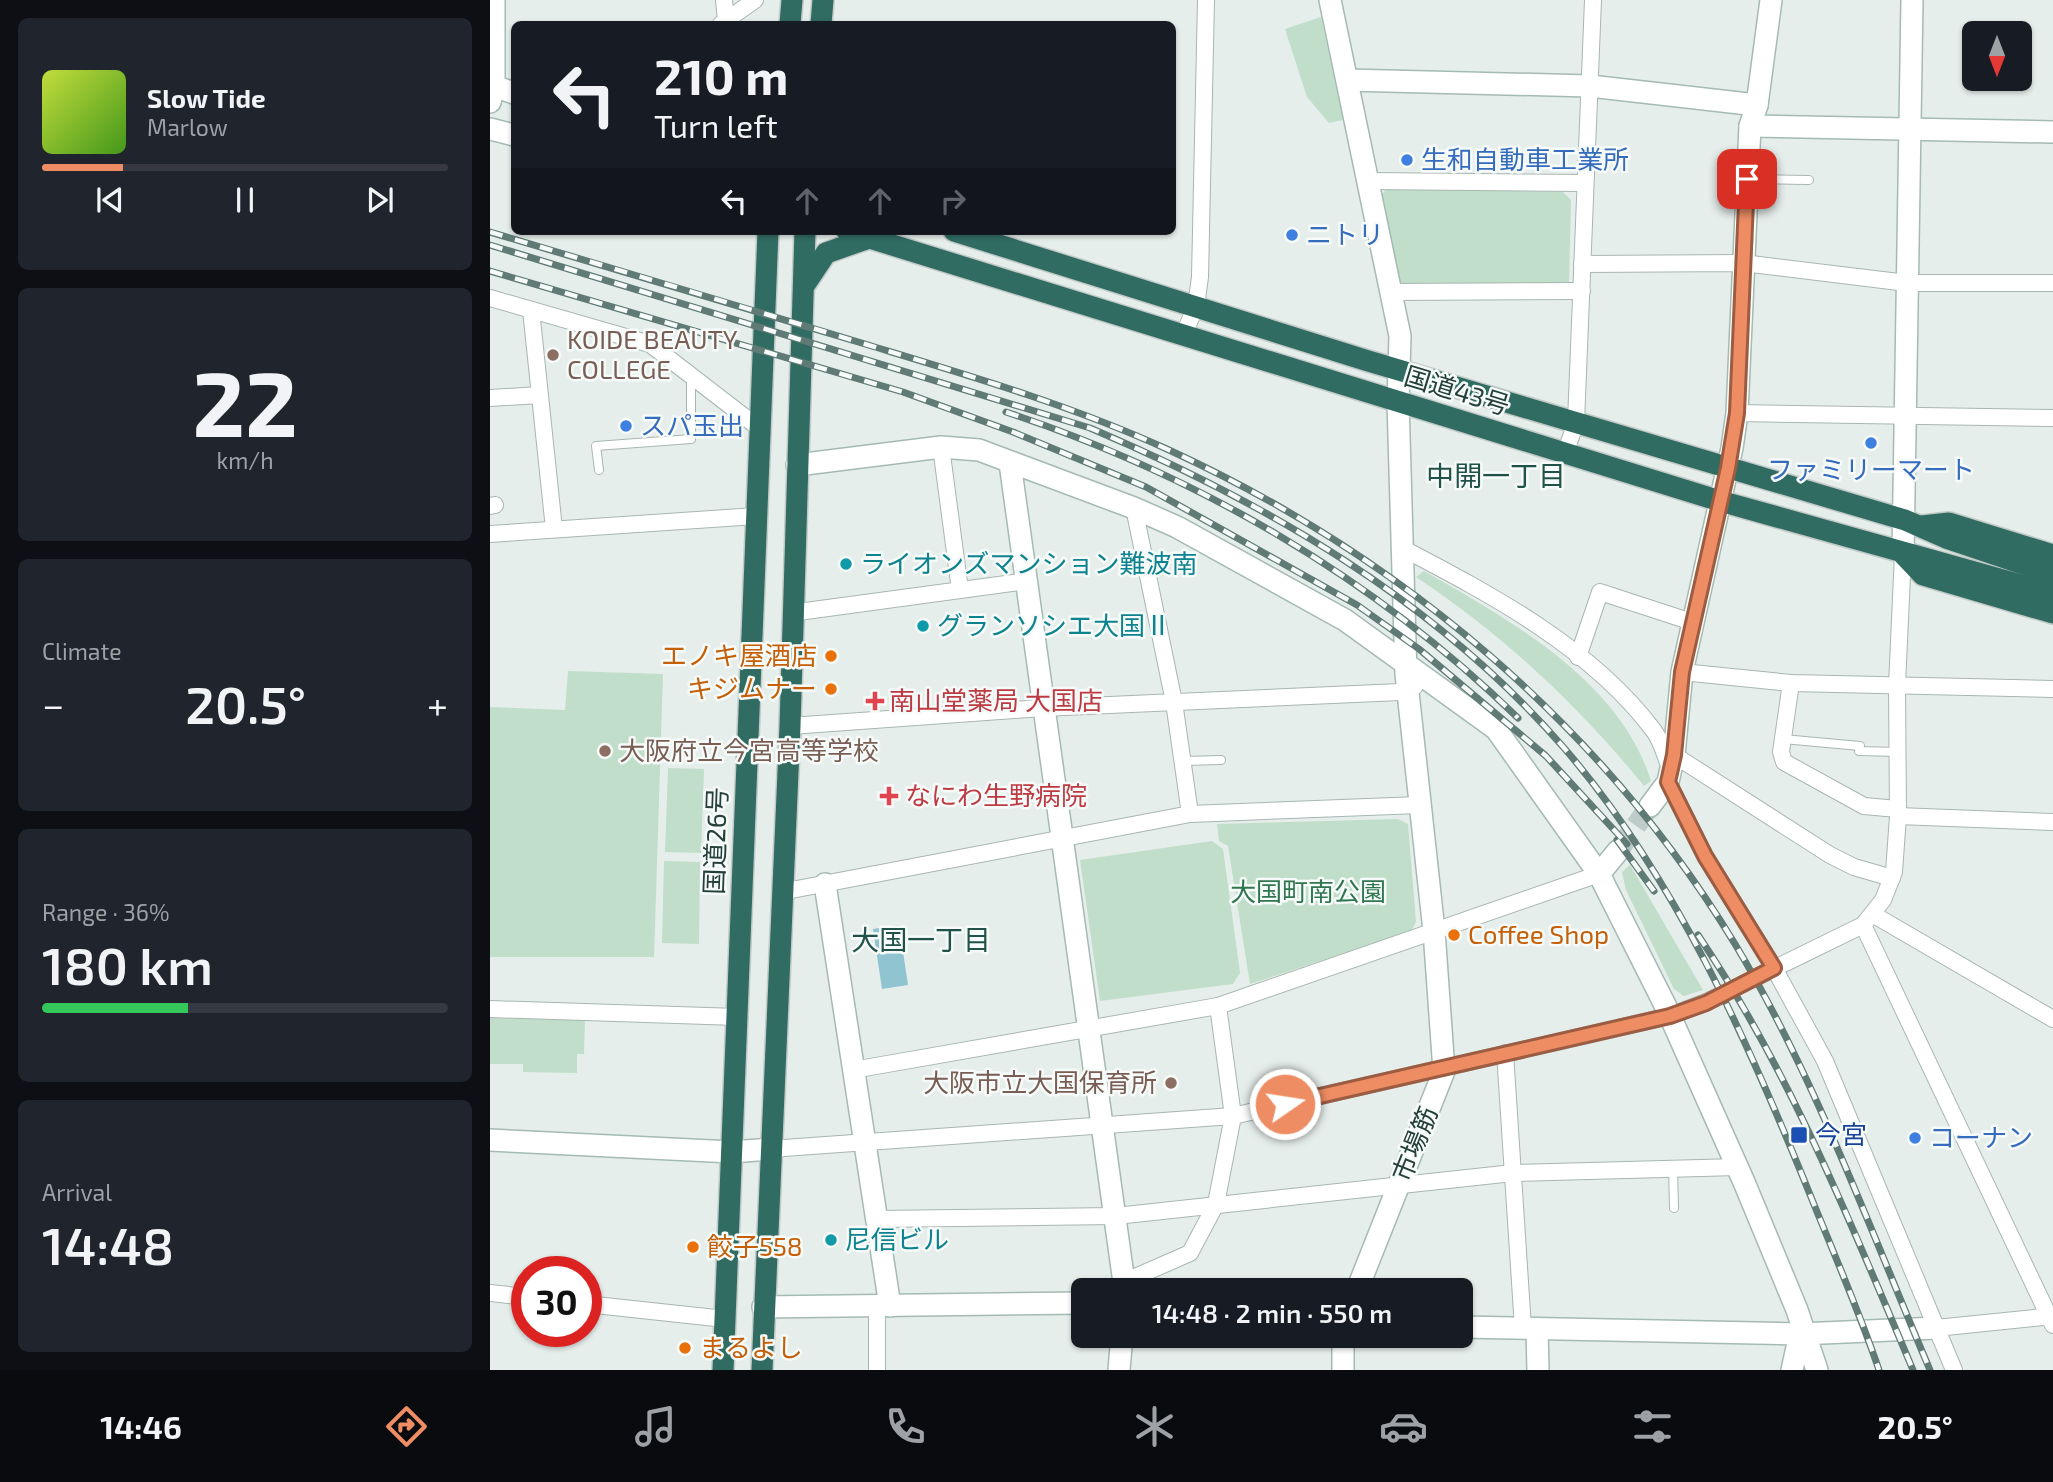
<!DOCTYPE html>
<html lang="en">
<head>
<meta charset="utf-8">
<style>
  body { margin:0; font-family:"Exo 2","Noto Sans JP",sans-serif; background:#20242c; color:#f1f3f6; height:100vh; display:flex; flex-direction:column; font-size:26px; white-space:nowrap }
  * { box-sizing:border-box; margin:0 }
  p { font-size:23px; color:#9ea1a6 }
  .icon { flex:none; width:38px; height:38px; fill:none; stroke:currentColor; stroke-width:2; stroke-linecap:round; stroke-linejoin:round }
  .map { position:relative; flex:1; overflow:hidden }
  .side { display:flex; flex-direction:column; gap:18px; padding:18px; background:#0d0f14; width:490px }
  .side>* { flex:none }
  .hud { position:absolute; left:21px; top:21px; width:665px; height:214px; border-radius:10px; box-shadow:0 2px 5px #0004; background:#171b24; color:#f1f3f6; overflow:hidden }
  .needle { width:46px; rotate:180deg }
  .controls { position:absolute; left:1472px; top:21px; display:grid; gap:14px }
  .controls a { display:grid; place-items:center; width:70px; height:70px; border-radius:10px; background:#171b24; box-shadow:0 2px 5px #0004; font-size:35px }
  .speed { position:absolute; left:21px; top:1256px; display:flex; gap:14px; font-size:35px; font-weight:700; text-align:center }
  .speed>* { display:grid; place-content:center; width:91px; height:91px; border-radius:50%; background:#171b24; box-shadow:0 2px 5px #0004; line-height:1 }
  .speed .limit { border:10px solid #d22; background:#fff; color:#111 }
  .pin { position:absolute; display:grid; place-items:center; width:60px; height:60px; color:#fff; margin:-30px; border-radius:14px; box-shadow:0 4px 10px #0006 }
  .me { position:absolute; width:77px; margin:-38px; rotate:77deg; stroke-linejoin:round; filter:drop-shadow(0 0 5px #0008) }
  .turn { display:flex; align-items:center; gap:24px; height:147px; padding:0 28px; font-size:32px }
  .turn .icon { width:91px; height:91px; stroke-width:2.5 }
  .turn b { display:block; font-size:49px; line-height:60px }
  .lanes { display:flex; align-items:center; height:66px; padding:0 28px; background:#0003; justify-content:center; gap:35px; direction:ltr }
  .lanes .off { opacity:.35 }
  .big { font-size:52px; font-weight:600; line-height:1.1 }
  .side .card { flex:1; display:flex; flex-direction:column; justify-content:center; gap:10px; min-width:0; padding:0 24px; border-radius:10px; background:#20242c }
  .side .dial { align-items:center; gap:0 }
  .dial b { font-size:91px; line-height:1 }
  .song { display:flex; align-items:center; gap:21px }
  .cover { width:84px; height:84px; border-radius:10px; background:linear-gradient(135deg,hsl(70 70% 55%),hsl(100 70% 35%)) }
  .played { height:7px; border-radius:4px; background:linear-gradient(90deg,#ee8d64 20%,#363941 20%) }
  .keys { display:flex; justify-content:space-around; direction:ltr }
  .heat { display:flex; justify-content:space-between; align-items:center; font-size:38px; direction:ltr }
  .charge { height:10px; border-radius:5px; background:linear-gradient(90deg,#34c759 36%,#363941 0) }
  .trip { position:absolute; left:581px; top:1278px; width:402px; height:70px; border-radius:10px; background:#171b24; box-shadow:0 2px 5px #0004; font-weight:600; line-height:70px; text-align:center }
  .tab-bar { display:flex; height:112px; justify-content:space-around; align-items:center; background:#090b0e; color:#9ea1a6 }
  .tab-bar .icon { width:49px; height:49px }
  .tab-bar .current { color:#ee8d64 }
  .tab-bar b { font-size:32px; color:#f1f3f6 }
  main { display:flex; flex:1; min-height:0 }
  .map>svg:first-child { display:block }
  .green { fill:#c0dec9 }
  .water { fill:#90c4d1 }
  .lines { fill:none; stroke-linecap:round; stroke-linejoin:round }
  .secondary-tunnel { stroke:#bfcbc8; stroke-width:21; stroke-dasharray:21 10; stroke-linecap:butt }
  .lane-casing { stroke:#a8b6b2; stroke-width:10 }
  .street-casing { stroke:#a8b6b2; stroke-width:18 }
  .secondary-casing { stroke:#a4bab3; stroke-width:24 }
  .highway-casing { stroke:#c2cac8; stroke-width:24 }
  .lane { stroke:#fff; stroke-width:8 }
  .street { stroke:#fff; stroke-width:16 }
  .secondary { stroke:#fff; stroke-width:21 }
  .highway { stroke:#316c63; stroke-width:21 }
  .rail-casing { stroke:#607b75; stroke-width:7 }
  .rail { stroke:#f6faf9; stroke-width:4.5; stroke-dasharray:13; stroke-linecap:butt }
  .route-casing { stroke:#9b5c41; stroke-width:18 }
  .route { stroke:#ee8d64; stroke-width:12 }
  .shop-dot { fill:#3f7fe0; stroke:#f6faf9; stroke-width:2.5 }
  .education-dot { fill:#8d6e63; stroke:#f6faf9; stroke-width:2.5 }
  .culture-dot { fill:#0f9aa8; stroke:#f6faf9; stroke-width:2.5 }
  .food-dot { fill:#e8710a; stroke:#f6faf9; stroke-width:2.5 }
  .health-dot { fill:#e0444e; stroke:#f6faf9; stroke-width:2.5 }
  .transit-dot { fill:#1a4fb4; stroke:#f6faf9; stroke-width:2.5 }
  .labels { text-anchor:middle; stroke-width:5; stroke-linejoin:round; paint-order:stroke }
  .shop-label { font-size:26px; fill:#366cbe; stroke:#f6faf9; text-anchor:start }
  .education-label { font-size:26px; fill:#785e54; stroke:#f6faf9; text-anchor:start }
  .street-label { font-size:26px; fill:#25403a; stroke:#f6faf9 }
  .culture-label { font-size:26px; fill:#0d838f; stroke:#f6faf9; text-anchor:start }
  .food-label { font-size:26px; fill:#c56008; stroke:#f6faf9; text-anchor:start }
  .health-label { font-size:26px; fill:#be3a42; stroke:#f6faf9; text-anchor:start }
  .park-label { font-size:26px; fill:#30764f; stroke:#f6faf9 }
  .transit-label { font-size:26px; fill:#164399; stroke:#f6faf9; text-anchor:start }
  .neighbourhood-label { font-size:28px; fill:#215249; stroke:#f6faf9 }
</style>
</head>
<body>
<main>
<section class="side">
<div class="card">
<div class="song"><i class="cover"></i><div><b>Slow Tide</b><p>Marlow</p></div></div>
<div class="played"></div>
<div class="keys"><svg class="icon" aria-label="previous" viewBox="0 0 24 24"><path d="M18 5L8 12l10 7zM5 5v14"/></svg><svg class="icon" aria-label="pause" viewBox="0 0 24 24"><path d="M8 5v14M16 5v14"/></svg><svg class="icon" aria-label="next" viewBox="0 0 24 24"><path d="M6 5l10 7-10 7zM19 5v14"/></svg></div>
</div>
<div class="card dial"><b>22</b><p>km/h</p></div>
<div class="card"><p>Climate</p>
<div class="heat"><a>−</a><b class="big">20.5°</b><a>+</a></div>
</div>
<div class="card"><p>Range · 36%</p><b class="big">180 km</b><div class="charge"></div></div>
<div class="card"><p>Arrival</p><b class="big">14:48</b></div>
</section>
<div class="map">
<svg width="1563" height="1370" viewBox="0 0 1563 1370">
  <rect width="100%" height="100%" fill="#e6eeeb"/>
  <!-- green -->
  <g class="green">
    <polygon points="831,17 853,120 839,123 817,97 795,29"/>
    <polygon points="896,189 1073,192 1081,200 1079,284 915,285 909,281 890,197"/>
    <path d="M934 571C1020 620 1130 681 1161 781L1154 786C1089 706 1012 634 926 577Z"/>
    <polygon points="78,671 173,674 164,957 0,957 0,707 75,710"/>
    <polygon points="178,768 214,769 211,853 175,852"/>
    <polygon points="908,819 918,824 926,922 921,931 760,984 738,846 729,841 727,824"/>
    <polygon points="722,841 733,849 750,973 743,984 610,1001 590,860"/>
    <polygon points="174,861 210,862 209,944 172,943"/>
    <polygon points="1140,865 1213,990 1194,996 1184,989 1136,890 1132,872"/>
    <polygon points="0,1018 95,1020 94,1054 87,1054 87,1073 33,1072 33,1064 0,1064"/>
  </g>
  <!-- water -->
  <polygon class="water" points="409,925 418,985 392,989 383,929"/>
  <g class="lines">
    <!-- secondary-tunnel -->
    <polyline class="secondary-tunnel" points="1128,851 1160,806"/>
    <!-- lane casing -->
    <g class="lane-casing">
      <g id="lane">
        <polyline points="1259,179 1319,180"/>
        <polyline points="109,470 106,446 201,439 201,376"/>
        <polyline points="1293,739 1370,746 1369,751 1408,752"/>
        <polyline points="693,761 731,760"/>
        <polyline points="1183,1168 1184,1208"/>
      </g>
    </g>
    <!-- street casing -->
    <g class="street-casing">
      <g id="street">
        <polyline points="234,0 236,21"/>
        <polyline points="231,24 265,0"/>
        <polyline points="879,181 1094,183"/>
        <polyline points="1092,264 1253,263 1417,283 1563,283"/>
        <polyline points="902,292 1092,291"/>
        <polyline points="0,298 160,344 269,428"/>
        <polyline points="41,310 64,529"/>
        <polyline points="693,336 706,306 710,277 716,0"/>
        <polyline points="0,398 50,395"/>
        <polyline points="1247,413 1563,418"/>
        <polyline points="451,447 470,590"/>
        <polyline points="1075,454 1086,422 1103,0"/>
        <polyline points="0,506 5,505"/>
        <polyline points="644,508 684,702 700,814"/>
        <polyline points="0,534 266,516"/>
        <path d="M912 548C1002 595 1102 648 1164 731 1172 742 1176 758 1181 771"/>
        <polyline points="301,613 537,581"/>
        <polyline points="1088,657 1110,592 1202,622"/>
        <polyline points="1192,672 1301,683 1563,689"/>
        <polyline points="1301,683 1291,752 1294,762 1374,806 1408,809"/>
        <polyline points="300,726 552,708 910,692 925,686"/>
        <polyline points="1184,755 1340,855 1364,867 1402,878"/>
        <polyline points="1178,782 1215,856 1284,968 1335,1061 1464,1370"/>
        <polyline points="1408,816 1563,822"/>
        <polyline points="291,892 700,814 929,805"/>
        <polyline points="1384,915 1563,1019"/>
        <polyline points="1373,925 1563,1325"/>
        <polyline points="0,1009 248,1017"/>
        <polyline points="1015,1053 1033,1328"/>
        <polyline points="363,1070 728,1006 1109,874"/>
        <polyline points="280,1149 743,1116 1180,1016 1216,1002 1373,925 1393,900 1404,872 1408,816 1407,685 1413,554"/>
        <polyline points="387,1219 626,1216 1023,1173 1248,1167"/>
        <polyline points="636,1281 700,1253 726,1204 743,1116 728,1006"/>
        <polyline points="0,1293 37,1297"/>
        <polyline points="96,1304 235,1319"/>
        <polyline points="387,1306 387,1370"/>
        <polyline points="1446,1328 1563,1316"/>
      </g>
    </g>
    <!-- secondary casing -->
    <g class="secondary-casing">
      <g id="secondary">
        <polyline points="840,0 910,336 908,402 916,674 944,931 954,1071 867,1290"/>
        <polyline points="857,80 1100,86 1267,105"/>
        <polyline points="0,85 24,93"/>
        <polyline points="0,102 4,86 4,0"/>
        <polyline points="1260,126 1563,132"/>
        <polyline points="0,129 24,135"/>
        <polyline points="520,463 635,1290"/>
        <polyline points="307,465 451,447 489,450 644,508 687,527 855,620 1006,729 1109,874 1176,1007 1254,1182 1307,1310 1327,1370"/>
        <polyline points="1413,554 1422,0"/>
        <polyline points="1160,806 1178,782 1184,755 1192,672 1242,448 1247,413 1260,126 1267,105 1281,0"/>
        <polyline points="1109,874 1128,851"/>
        <polyline points="335,884 400,1306"/>
        <polyline points="0,1140 242,1152 280,1149"/>
        <polyline points="273,1307 593,1303"/>
        <polyline points="971,1327 1310,1334 1446,1328"/>
        <polyline points="1047,1329 1048,1370"/>
        <polyline points="629,1370 632,1335"/>
        <polyline points="853,1370 853,1335"/>
        <polyline points="1302,1370 1310,1334"/>
      </g>
    </g>
    <!-- highway casing -->
    <g class="highway-casing">
      <g id="highway">
        <polyline points="300,24 302,0"/>
        <polyline points="331,24 333,0"/>
        <polyline points="357,231 1230,501 1563,594"/>
        <polyline points="464,231 875,360 1415,520 1456,538 1563,574"/>
        <polyline points="316,283 336,253 379,238"/>
        <polyline points="1432,526 1459,523 1563,555"/>
        <polyline points="1413,554 1433,575 1563,613"/>
        <polyline points="233,1370 278,231"/>
        <polyline points="272,1370 300,726 315,231"/>
      </g>
    </g>
    <!-- lane -->
    <use href="#lane" class="lane"/>
    <!-- street -->
    <use href="#street" class="street"/>
    <!-- secondary -->
    <use href="#secondary" class="secondary"/>
    <!-- highway -->
    <use href="#highway" class="highway"/>
    <!-- rail casing -->
    <g class="rail-casing">
      <g id="rail">
        <path d="M0 232C125 269 250 306 375 344 477 375 581 405 679 450 910 556 1112 725 1245 944 1325 1077 1379 1227 1440 1370"/>
        <path d="M0 245 600 428C777 503 948 602 1075 749 1185 877 1258 1041 1321 1197 1344 1254 1369 1311 1389 1370"/>
        <polyline points="0,271 413,392 523,432 656,487 867,605 929,649 1056,756 1137,844"/>
        <path d="M516 412C707 475 883 577 1028 718"/>
        <polyline points="1127,840 1164,891"/>
        <path d="M1208 935C1299 1070 1360 1221 1423 1370"/>
      </g>
    </g>
    <!-- rail -->
    <use href="#rail" class="rail"/>
  </g>
  <g class="lines">
    <!-- route casing -->
    <g class="route-casing">
      <polyline id="route" points="795,1104 1180,1016 1216,1003 1284,968 1215,856 1178,782 1184,755 1192,672 1238,468 1247,413 1257,179"/>
    </g>
    <!-- route -->
    <use href="#route" class="route"/>
  </g>
  <!-- markers -->
  <g class="shop-dot">
    <circle cx="917" cy="160" r="7"/>
    <circle cx="802" cy="235" r="7"/>
    <circle cx="136" cy="426" r="7"/>
    <circle cx="1381" cy="443" r="7"/>
    <circle cx="1425" cy="1138" r="7"/>
  </g>
  <g class="education-dot">
    <circle cx="63" cy="355" r="7"/>
    <circle cx="115" cy="751" r="7"/>
    <circle cx="681" cy="1083" r="7"/>
  </g>
  <g class="culture-dot">
    <circle cx="356" cy="564" r="7"/>
    <circle cx="433" cy="626" r="7"/>
    <circle cx="341" cy="1240" r="7"/>
  </g>
  <g class="food-dot">
    <circle cx="341" cy="656" r="7"/>
    <circle cx="341" cy="689" r="7"/>
    <circle cx="964" cy="935" r="7"/>
    <circle cx="203" cy="1247" r="7"/>
    <circle cx="195" cy="1348" r="7"/>
  </g>
  <g class="health-dot">
    <path d="M381.5 690.5h7v7h7v7h-7v7h-7v-7h-7v-7h7z"/>
    <path d="M395.5 785.5h7v7h7v7h-7v7h-7v-7h-7v-7h7z"/>
  </g>
  <rect class="transit-dot" x="1300" y="1126" width="18" height="18" rx="3.5"/>
  <g class="labels">
    <!-- shop labels -->
    <g class="shop-label">
      <text x="931" y="169">生和自動車工業所</text>
      <text x="816" y="244">ニトリ</text>
      <text x="150" y="435">スパ玉出</text>
      <text x="1381" y="479" text-anchor="middle">ファミリーマート</text>
      <text x="1439" y="1147">コーナン</text>
    </g>
    <!-- education labels -->
    <g class="education-label">
      <text x="77" y="349">KOIDE BEAUTY<tspan x="77" dy="30">COLLEGE</tspan></text>
      <text x="129" y="760">大阪府立今宮高等学校</text>
      <text x="667" y="1092" text-anchor="end">大阪市立大国保育所</text>
    </g>
    <!-- street labels -->
    <g class="street-label">
      <text transform="translate(967 391) rotate(17)" y="9">国道43号</text>
      <text transform="translate(226 841) rotate(-88)" y="9">国道26号</text>
      <text transform="translate(925 1144) rotate(-68)" y="9">市場筋</text>
    </g>
    <!-- culture labels -->
    <g class="culture-label">
      <text x="370" y="573">ライオンズマンション難波南</text>
      <text x="447" y="635">グランソシエ大国Ⅱ</text>
      <text x="355" y="1249">尼信ビル</text>
    </g>
    <!-- food labels -->
    <g class="food-label">
      <text x="327" y="665" text-anchor="end">エノキ屋酒店</text>
      <text x="327" y="698" text-anchor="end">キジムナー</text>
      <text x="978" y="944">Coffee Shop</text>
      <text x="217" y="1256">餃子558</text>
      <text x="209" y="1357">まるよし</text>
    </g>
    <!-- health labels -->
    <g class="health-label">
      <text x="399" y="710">南山堂薬局 大国店</text>
      <text x="415" y="805">なにわ生野病院</text>
    </g>
    <!-- park labels -->
    <g class="park-label">
      <text x="818" y="901">大国町南公園</text>
    </g>
    <!-- transit labels -->
    <g class="transit-label">
      <text x="1325" y="1144">今宮</text>
    </g>
    <!-- neighbourhood labels -->
    <g class="neighbourhood-label">
      <text x="1006" y="486">中開一丁目</text>
      <text x="431" y="950">大国一丁目</text>
    </g>
  </g>
</svg>
<div class="controls">
<a><svg class="needle" viewBox="-14 -14 28 28"><path d="M0-13l5 13h-10z" fill="#e53935"/><path d="M0 13l5-13h-10z" fill="#9ea1a6"/></svg></a>
</div>
<div class="speed"><div class="limit">30</div></div>
<div class="pin" style="left:1257px;top:179px;background:#d93025"><svg class="icon" aria-label="arrive" viewBox="0 0 24 24"><path d="M6 21V4h12l-3 4 3 4H6"/></svg></div>
<svg class="me" style="left:795px;top:1104px" viewBox="-20 -20 40 40"><circle r="17" fill="#ee8d64" stroke="#fff" stroke-width="3"/><path d="M0-11L8 9 0 5-8 9z" fill="#fff"/></svg>
<div class="trip">14:48 · 2 min · 550 m</div>
<div class="hud">
<div class="turn"><svg class="icon" aria-label="left" viewBox="0 0 24 24"><path d="M17 20v-9H6M10 6l-5 5 5 5"/></svg><div><b>210 m</b>Turn left</div></div>
<div class="lanes"><svg class="icon" aria-label="left" viewBox="0 0 24 24"><path d="M17 20v-9H6M10 6l-5 5 5 5"/></svg><svg class="icon off" aria-label="ahead" viewBox="0 0 24 24"><path d="M12 20V5M6 11l6-6 6 6"/></svg><svg class="icon off" aria-label="ahead" viewBox="0 0 24 24"><path d="M12 20V5M6 11l6-6 6 6"/></svg><svg class="icon off" aria-label="right" viewBox="0 0 24 24"><path d="M7 20v-9h11M14 6l5 5-5 5"/></svg></div>
</div>
</div>
</main>
<nav class="tab-bar">
<b>14:46</b>
<svg class="icon current" aria-label="directions" viewBox="0 0 24 24"><path d="M12 3l9 9-9 9-9-9zM9 14v-3h6M13 9l2 2-2 2"/></svg>
<svg class="icon" aria-label="music" viewBox="0 0 24 24"><path d="M9 18V5l10-2v13"/><circle cx="6" cy="18" r="3"/><circle cx="16" cy="16" r="3"/></svg>
<svg class="icon" aria-label="phone" viewBox="0 0 24 24"><path d="M5 4h4l2 5-3 2q2 4 5 5l2-3 5 2v4C11 20 4 13 5 4z"/></svg>
<svg class="icon" aria-label="climate" viewBox="0 0 24 24"><path d="M12 3v18M4 7l16 10M4 17L20 7"/></svg>
<svg class="icon" aria-label="car" viewBox="0 0 24 24"><path d="M5 17H2v-5l4-1 3-4h7l3 4 3 1v5h-3M9 17h6M6 11h13"/><circle cx="7" cy="17" r="2"/><circle cx="17" cy="17" r="2"/></svg>
<svg class="icon" aria-label="filters" viewBox="0 0 24 24"><path d="M4 7h16M4 17h16"/><circle cx="9" cy="7" r="2"/><circle cx="15" cy="17" r="2"/></svg>
<b>20.5°</b>
</nav>
</body>
</html>
